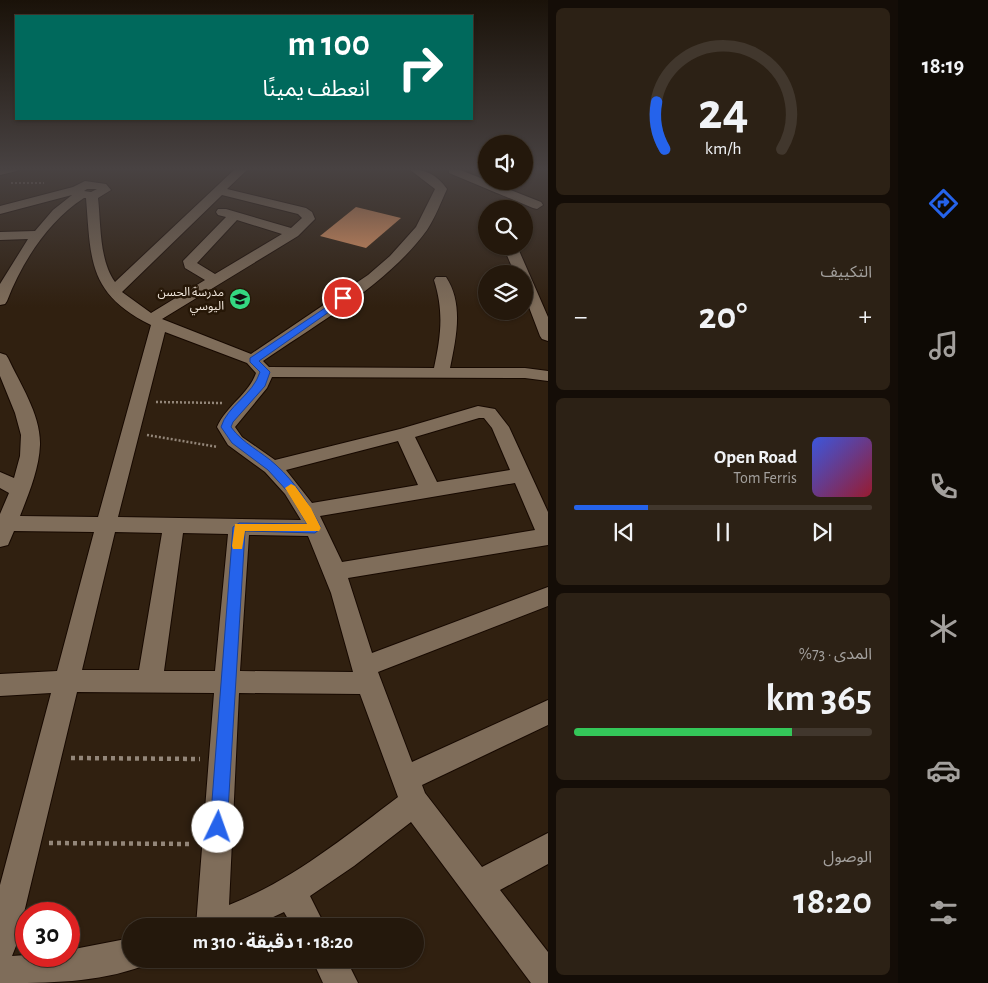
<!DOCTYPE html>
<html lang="ar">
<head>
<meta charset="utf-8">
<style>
  body { margin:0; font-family:"Alegreya Sans","Noto Sans Arabic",sans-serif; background:#2c2115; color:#f1f3f6; direction:rtl; height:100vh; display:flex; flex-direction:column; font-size:19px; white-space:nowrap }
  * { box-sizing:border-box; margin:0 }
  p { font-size:16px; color:#a3a09d }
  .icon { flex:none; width:28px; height:28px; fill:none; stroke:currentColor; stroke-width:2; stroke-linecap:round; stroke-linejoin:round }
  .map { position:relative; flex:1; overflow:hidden; direction:ltr }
  .panel { display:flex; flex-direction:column; gap:8px; padding:8px; background:#140d07; width:350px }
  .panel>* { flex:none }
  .banner { position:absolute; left:15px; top:15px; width:458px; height:105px; border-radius:0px; box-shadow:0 1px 4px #0004,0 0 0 1px #41372d; direction:rtl; background:#00695c; color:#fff; overflow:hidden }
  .fabs { position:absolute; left:478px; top:135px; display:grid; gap:10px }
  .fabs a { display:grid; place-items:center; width:55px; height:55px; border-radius:50%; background:#24180c; box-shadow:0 1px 4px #0004,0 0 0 1px #41372d; font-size:25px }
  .speed { position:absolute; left:15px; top:902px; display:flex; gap:10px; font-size:25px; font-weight:700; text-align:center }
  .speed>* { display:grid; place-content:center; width:65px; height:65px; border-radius:50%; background:#24180c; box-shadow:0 1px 4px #0004,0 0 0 1px #41372d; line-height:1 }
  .speed .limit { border:8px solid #d22; background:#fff; color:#111 }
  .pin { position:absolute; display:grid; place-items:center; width:42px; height:42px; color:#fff; margin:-21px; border:2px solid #fff; border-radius:50%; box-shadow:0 1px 5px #0007 }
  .me { position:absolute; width:55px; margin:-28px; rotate:3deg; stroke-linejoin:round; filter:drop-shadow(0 0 4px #0008) }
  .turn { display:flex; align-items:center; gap:18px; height:105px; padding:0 20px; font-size:22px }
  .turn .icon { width:65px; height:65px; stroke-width:2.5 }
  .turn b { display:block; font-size:35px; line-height:42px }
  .big { font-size:38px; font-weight:700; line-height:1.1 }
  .panel .tile { flex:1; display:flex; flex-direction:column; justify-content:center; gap:8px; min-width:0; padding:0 18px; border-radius:8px; background:#2c2115 }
  .panel .dial { align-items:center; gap:0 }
  .dial svg { height:130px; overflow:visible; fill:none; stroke:#41372d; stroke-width:7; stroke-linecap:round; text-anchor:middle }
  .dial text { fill:#f1f3f6; stroke:none }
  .song { display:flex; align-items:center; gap:15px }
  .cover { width:60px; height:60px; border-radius:8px; background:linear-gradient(135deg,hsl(230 70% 55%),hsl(350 70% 35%)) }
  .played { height:5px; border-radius:2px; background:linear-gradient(90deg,#2563eb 25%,#41372d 25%) }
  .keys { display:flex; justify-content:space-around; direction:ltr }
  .heat { display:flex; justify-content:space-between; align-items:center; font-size:28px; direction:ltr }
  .charge { height:8px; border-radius:4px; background:linear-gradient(90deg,#34c759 73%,#41372d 0) }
  .trip { position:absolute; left:122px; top:918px; width:302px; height:50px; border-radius:25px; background:#24180c; box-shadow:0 1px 4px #0004,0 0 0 1px #41372d; font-weight:700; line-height:50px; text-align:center; direction:rtl }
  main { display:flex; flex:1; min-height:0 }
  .tab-bar { display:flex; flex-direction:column; width:90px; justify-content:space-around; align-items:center; background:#0e0a05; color:#a3a09d }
  .tab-bar .icon { width:35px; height:35px }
  .tab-bar .current { color:#2563eb }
  .tab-bar b { font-size:22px; color:#f1f3f6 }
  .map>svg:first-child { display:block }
  .building { fill:#f09e68 }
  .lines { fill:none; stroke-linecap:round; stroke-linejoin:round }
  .minor-casing { stroke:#170900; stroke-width:2 }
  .path-far2 { stroke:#938679; stroke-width:2; stroke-dasharray:2 2; stroke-linecap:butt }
  .path-far1 { stroke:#938679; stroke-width:2.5; stroke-dasharray:2 2; stroke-linecap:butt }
  .path { stroke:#938679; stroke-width:4.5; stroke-dasharray:4 4; stroke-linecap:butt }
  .minor { fill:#7f6d5a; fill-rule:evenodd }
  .route { fill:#2563eb; stroke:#184099 }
  .slow { fill:#f59e0b }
  .labels { text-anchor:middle; stroke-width:5; stroke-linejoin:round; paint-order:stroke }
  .far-poi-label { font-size:12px; fill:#f2e8dd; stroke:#261707; text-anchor:end }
</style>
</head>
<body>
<main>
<nav class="tab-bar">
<b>18:19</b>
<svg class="icon current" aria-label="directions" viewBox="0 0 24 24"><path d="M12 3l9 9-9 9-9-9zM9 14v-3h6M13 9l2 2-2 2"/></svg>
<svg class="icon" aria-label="music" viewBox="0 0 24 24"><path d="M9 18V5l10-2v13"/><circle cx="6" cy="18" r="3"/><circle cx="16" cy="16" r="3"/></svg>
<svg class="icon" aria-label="phone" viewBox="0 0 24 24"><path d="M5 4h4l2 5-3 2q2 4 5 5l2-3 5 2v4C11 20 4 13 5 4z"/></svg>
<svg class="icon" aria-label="climate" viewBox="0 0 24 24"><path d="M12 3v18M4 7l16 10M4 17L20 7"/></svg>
<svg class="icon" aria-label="car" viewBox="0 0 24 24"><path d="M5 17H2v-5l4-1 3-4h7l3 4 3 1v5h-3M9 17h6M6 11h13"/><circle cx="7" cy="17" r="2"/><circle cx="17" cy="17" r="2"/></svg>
<svg class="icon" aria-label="filters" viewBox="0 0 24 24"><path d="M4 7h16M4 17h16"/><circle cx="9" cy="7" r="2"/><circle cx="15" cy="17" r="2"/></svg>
</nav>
<section class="panel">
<div class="tile dial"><svg viewBox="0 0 100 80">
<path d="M14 69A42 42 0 1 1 86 69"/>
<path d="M14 69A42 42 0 0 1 9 40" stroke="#2563eb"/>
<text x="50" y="56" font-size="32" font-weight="700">24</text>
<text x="50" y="72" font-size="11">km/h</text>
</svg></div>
<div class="tile"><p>التكييف</p>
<div class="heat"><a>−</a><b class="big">20°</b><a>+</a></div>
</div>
<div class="tile">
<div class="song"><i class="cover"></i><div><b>Open Road</b><p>Tom Ferris</p></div></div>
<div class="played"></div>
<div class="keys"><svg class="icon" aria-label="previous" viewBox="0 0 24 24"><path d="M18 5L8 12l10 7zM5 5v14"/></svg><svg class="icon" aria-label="pause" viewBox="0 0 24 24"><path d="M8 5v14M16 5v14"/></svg><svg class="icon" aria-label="next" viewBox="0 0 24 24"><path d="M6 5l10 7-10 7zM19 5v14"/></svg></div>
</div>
<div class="tile"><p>المدى · 73%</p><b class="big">365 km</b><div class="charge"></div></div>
<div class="tile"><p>الوصول</p><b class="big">18:20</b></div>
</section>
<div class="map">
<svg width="548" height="983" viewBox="0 0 548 983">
  <rect width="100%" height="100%" fill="#302010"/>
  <!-- building -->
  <polygon class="building" points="356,207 401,218 366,248 320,236"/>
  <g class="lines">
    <!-- minor casing -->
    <g class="minor-casing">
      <g id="minor">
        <polygon points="0,169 19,169 17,171 0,175"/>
        <path d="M235 169H248L227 189 306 208 312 212 315 219 298 236 162 319 251 354 368 275 390 256 416 227 435 189 409 169C426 169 437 175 447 189 441 202 435 218 427 230 388 284 318 323 263 361L269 367 434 368C441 336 444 311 434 280L436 277H446C464 304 456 338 450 368H525L548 371V381L525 378 272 377 267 388 235 427 242 437 275 460 400 429 478 406 495 409 509 427 548 512V545L348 578 372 653 548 587V606L378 672 412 762 548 700V725L422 785 425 793 482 867 548 833V864L500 890 548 952V983H531L411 822 354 866 310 896 325 926H292L284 912 254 926H196L214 693 77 692 16 946 12 956 26 955V956H69V950L131 938V959H145L143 966C97 983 48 983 0 983V885L51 693 0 696V674L57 671 94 532 14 531 8 545 0 547V514L9 493 0 488V472L14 478 20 456 21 435 15 413 0 376V353L6 355 8 358C20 384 41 415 40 445 39 469 29 493 20 516L98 517 151 325C88 294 91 260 86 198H84C48 221 22 262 7 301L5 304 0 305V284L28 239 0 240V232L35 231 53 210 72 195 0 214V206L73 187 85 181 106 184 111 190 98 198C101 224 99 260 115 282ZM87 189H97L91 192 84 191ZM222 195 298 214 302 218 291 228 226 209H218L216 212 218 215 226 217 183 261 185 268 205 280 151 313 122 292ZM237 220 282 234 215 274 197 263ZM165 332 247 363 256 373C249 394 226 406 217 427L228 445 265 472 285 494 301 520 118 517ZM479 418H484L492 428 510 470 437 482 415 437ZM398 441 418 485 312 503 286 470ZM515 483 535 530 342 562 320 516ZM115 532 162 533 139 670H82ZM183 533 228 534 215 671H164ZM249 535 308 536 331 593 353 672 240 671ZM239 693 360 694 398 797C345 837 291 881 229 905Z"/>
        <polygon points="449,169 458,169 541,202 543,205 537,209 533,208 449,173"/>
        <polygon points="503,246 517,246 548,317 548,341 542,339 540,336 524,294 524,274 515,274"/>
        <polygon points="312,959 346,959 358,983 323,983"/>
      </g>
    </g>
    <!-- path-far2 -->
    <polyline class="path-far2" points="11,183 44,183"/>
    <!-- path-far1 -->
    <g class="path-far1">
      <polyline points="156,402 222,403"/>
      <polyline points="147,435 218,447"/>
    </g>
    <!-- path -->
    <g class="path">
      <polyline points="71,758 200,759"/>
      <polyline points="49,843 193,844"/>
    </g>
    <!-- minor -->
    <use href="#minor" class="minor"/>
  </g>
  <!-- sky -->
  <linearGradient id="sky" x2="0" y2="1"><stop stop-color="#1a1209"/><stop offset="0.55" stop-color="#484242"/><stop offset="1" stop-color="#484242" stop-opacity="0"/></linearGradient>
  <rect width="548" height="307" fill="url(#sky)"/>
  <!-- route -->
  <path class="route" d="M343 296 346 297V300L259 361 270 372 265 386 233 422 231 427C243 444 261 451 276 465 295 482 310 505 321 528L315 533 245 531 227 827 224 833 218 835 212 833 210 827 233 527 239 523 307 524 288 492 268 470 232 443 221 427C227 406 253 395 260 372L250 362V358Z"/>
  <!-- slow -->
  <polygon class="slow" points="291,484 295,486 311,508 321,528 319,531 245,531 242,549 233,549 232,546 235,524 307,524 285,488"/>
  <!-- icons -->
  <defs>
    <g id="school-disc" transform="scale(1.125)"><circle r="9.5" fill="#34d881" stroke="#261707"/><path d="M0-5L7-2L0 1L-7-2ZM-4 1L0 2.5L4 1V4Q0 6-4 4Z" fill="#111"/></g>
  </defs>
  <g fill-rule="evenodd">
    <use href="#school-disc" x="240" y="299"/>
  </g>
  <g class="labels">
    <!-- far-poi labels -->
    <g class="far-poi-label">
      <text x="224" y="296">مدرسة الحسن<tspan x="224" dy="14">اليوسي</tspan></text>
    </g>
  </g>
</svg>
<div class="fabs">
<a><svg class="icon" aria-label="sound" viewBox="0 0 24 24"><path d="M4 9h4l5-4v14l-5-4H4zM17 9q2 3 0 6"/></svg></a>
<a><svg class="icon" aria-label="search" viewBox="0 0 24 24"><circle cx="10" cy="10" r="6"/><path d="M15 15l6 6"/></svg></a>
<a><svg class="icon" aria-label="layers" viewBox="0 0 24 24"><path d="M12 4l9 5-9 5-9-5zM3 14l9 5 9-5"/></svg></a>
</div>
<div class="speed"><div class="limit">30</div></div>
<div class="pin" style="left:343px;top:298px;background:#d93025"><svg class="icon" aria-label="arrive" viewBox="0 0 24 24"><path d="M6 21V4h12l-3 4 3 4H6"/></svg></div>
<svg class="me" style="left:218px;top:827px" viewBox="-20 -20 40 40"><circle r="19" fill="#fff"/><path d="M0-13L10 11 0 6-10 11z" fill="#2563eb"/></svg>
<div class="trip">18:20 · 1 دقيقة · 310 m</div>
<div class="banner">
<div class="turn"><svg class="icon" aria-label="right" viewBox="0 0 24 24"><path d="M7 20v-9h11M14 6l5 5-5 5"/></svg><div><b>100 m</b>انعطف يمينًا</div></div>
</div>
</div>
</main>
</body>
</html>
